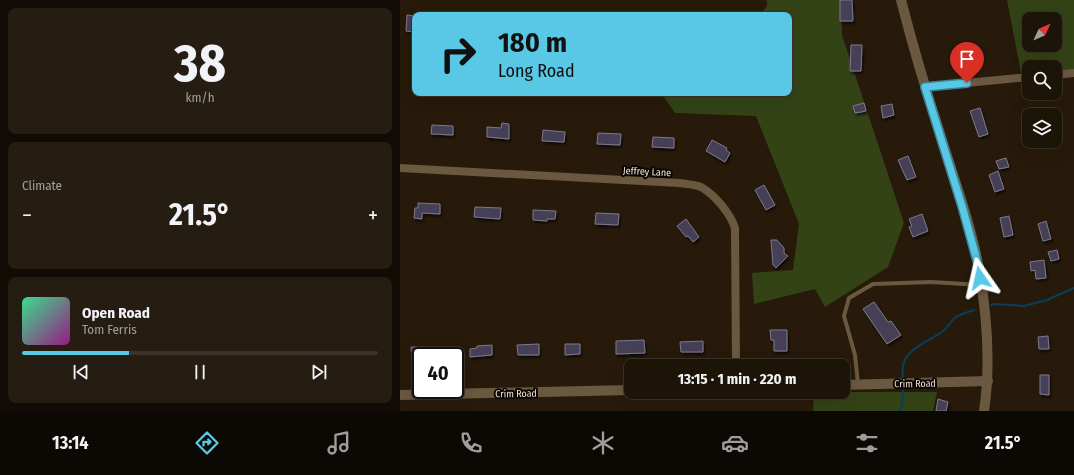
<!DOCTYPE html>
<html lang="en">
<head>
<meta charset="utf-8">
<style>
  body { margin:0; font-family:"Fira Sans Condensed",sans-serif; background:#251d12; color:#f1f3f6; height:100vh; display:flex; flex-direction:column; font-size:15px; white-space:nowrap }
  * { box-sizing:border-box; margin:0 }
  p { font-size:13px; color:#a09e9c }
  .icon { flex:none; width:22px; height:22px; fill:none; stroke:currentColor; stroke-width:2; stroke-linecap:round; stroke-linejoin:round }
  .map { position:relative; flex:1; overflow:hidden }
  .details { display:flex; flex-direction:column; gap:8px; padding:8px; background:#100b04; width:400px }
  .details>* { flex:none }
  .banner { position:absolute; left:12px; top:12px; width:380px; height:84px; border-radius:8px; box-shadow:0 4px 16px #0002,0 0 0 1px #3b3329; background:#59c8e5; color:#111; overflow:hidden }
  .needle { width:26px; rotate:46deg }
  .tools { position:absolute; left:622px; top:12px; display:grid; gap:8px }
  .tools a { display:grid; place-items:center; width:40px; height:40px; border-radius:8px; background:#1d1408; box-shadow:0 4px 16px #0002,0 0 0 1px #3b3329; font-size:20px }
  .speed { position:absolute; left:12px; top:347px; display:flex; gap:8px; font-size:20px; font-weight:700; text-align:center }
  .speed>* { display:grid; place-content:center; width:52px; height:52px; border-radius:50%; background:#1d1408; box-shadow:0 4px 16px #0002,0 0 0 1px #3b3329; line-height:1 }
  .speed .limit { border:2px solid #111; border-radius:6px; background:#fff; color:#111 }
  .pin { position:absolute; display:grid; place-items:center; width:34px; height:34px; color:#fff; margin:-41px -17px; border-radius:50% 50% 50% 0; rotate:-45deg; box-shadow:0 0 4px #0007 }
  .pin .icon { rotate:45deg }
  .me { position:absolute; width:44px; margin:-22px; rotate:349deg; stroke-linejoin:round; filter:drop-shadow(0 0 3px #0008) }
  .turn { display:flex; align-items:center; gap:14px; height:84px; padding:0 20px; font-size:18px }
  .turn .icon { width:52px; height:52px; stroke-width:2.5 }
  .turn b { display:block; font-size:28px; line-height:34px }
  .big { font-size:30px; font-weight:700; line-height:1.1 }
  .details .tile { flex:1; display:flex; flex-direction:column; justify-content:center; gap:6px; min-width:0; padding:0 14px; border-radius:8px; background:#251d12 }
  .details .dial { align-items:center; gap:0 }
  .dial b { font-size:52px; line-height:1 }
  .song { display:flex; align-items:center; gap:12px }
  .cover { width:48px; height:48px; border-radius:6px; background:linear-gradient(135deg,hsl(150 70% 55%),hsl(310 70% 35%)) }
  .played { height:4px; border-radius:2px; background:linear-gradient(90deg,#59c8e5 30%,#3b3329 30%) }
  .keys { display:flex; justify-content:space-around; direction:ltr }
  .heat { display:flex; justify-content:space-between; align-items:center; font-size:22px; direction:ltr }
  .trip { position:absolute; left:224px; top:359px; width:226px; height:40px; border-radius:8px; background:#1d1408; box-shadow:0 4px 16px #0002,0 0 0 1px #3b3329; font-weight:700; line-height:40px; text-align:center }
  .dock { display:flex; height:64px; justify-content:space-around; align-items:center; background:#0c0803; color:#a09e9c }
  .dock .icon { width:28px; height:28px }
  .dock .on { color:#59c8e5 }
  .dock b { font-size:18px; color:#f1f3f6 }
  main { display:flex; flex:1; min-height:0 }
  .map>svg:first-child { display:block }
  .green { fill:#334316; fill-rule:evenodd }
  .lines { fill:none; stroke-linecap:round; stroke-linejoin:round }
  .stream { stroke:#063f5f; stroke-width:2 }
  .building { fill:#454155; stroke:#7c788e; filter:url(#shadow) }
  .service { stroke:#6b5841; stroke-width:4 }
  .minor { stroke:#6b5841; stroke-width:8 }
  .tertiary { stroke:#6b5841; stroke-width:10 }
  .route-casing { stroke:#3a8295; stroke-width:10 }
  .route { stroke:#59c8e5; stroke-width:7 }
  .labels { text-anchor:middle; stroke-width:4; stroke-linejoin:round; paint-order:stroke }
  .street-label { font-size:10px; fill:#e9e0d6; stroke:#0b0602 }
</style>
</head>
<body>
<main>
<section class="details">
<div class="tile dial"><b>38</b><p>km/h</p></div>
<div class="tile"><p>Climate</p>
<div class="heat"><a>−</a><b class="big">21.5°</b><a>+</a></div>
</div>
<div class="tile">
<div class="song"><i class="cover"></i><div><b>Open Road</b><p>Tom Ferris</p></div></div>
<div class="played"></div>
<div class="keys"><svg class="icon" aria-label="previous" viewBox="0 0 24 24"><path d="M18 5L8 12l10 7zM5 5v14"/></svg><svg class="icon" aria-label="pause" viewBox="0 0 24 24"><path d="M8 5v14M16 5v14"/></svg><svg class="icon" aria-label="next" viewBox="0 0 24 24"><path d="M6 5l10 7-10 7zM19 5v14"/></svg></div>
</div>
</section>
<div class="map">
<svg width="674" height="411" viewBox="0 0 674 411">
  <defs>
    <filter id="shadow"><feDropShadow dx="1.5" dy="2.5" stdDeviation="1" flood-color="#0009"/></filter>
  </defs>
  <rect width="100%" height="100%" fill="#271a0a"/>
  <!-- green -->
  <g class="green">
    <polygon points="367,0 442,0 442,35 504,223 488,267 425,307 415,289 354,304 352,273 393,270 399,224 356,116 275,113 261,93 389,93 389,15 360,15 367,6"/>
    <path d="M607 0H674V73L655 75V67H629V77L622 78ZM629 19H655V45H629Z"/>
    <polygon points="414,392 537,392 533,411 413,411"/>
  </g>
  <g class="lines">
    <!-- stream -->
    <g class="stream">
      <polyline points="591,305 595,304 624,306 647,300 674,288"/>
      <path d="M503 377C498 350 526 344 543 331 548 327 551 321 556 317 561 314 568 312 574 310"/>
      <polyline points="499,411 502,406 503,391"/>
    </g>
  </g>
  <!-- building -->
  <g class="building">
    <polygon points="440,0 452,0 453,21 440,21"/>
    <polygon points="7,15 15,16 15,32 6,31"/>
    <polygon points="451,45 462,45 461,71 450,71"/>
    <polygon points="464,103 466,111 455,113 453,106"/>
    <polygon points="492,104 494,115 483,118 481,106"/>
    <polygon points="580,108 588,134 579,137 570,111"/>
    <polygon points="102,123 109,124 109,139 87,137 87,127 101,128"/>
    <polygon points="32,125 53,126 53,135 31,134"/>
    <polygon points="143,130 165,132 164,142 142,141"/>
    <polygon points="198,133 221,134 220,145 197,144"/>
    <polygon points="253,137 274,138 274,148 252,147"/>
    <polygon points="312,140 327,148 326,150 330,153 325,162 306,151"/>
    <polygon points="508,156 516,177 507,180 498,160"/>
    <polygon points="606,158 609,167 599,169 596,161"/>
    <polygon points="598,171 604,189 595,192 589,175"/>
    <polygon points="364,185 375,205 366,210 355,190"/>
    <polygon points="18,203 40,204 40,214 22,213 22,219 14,218 15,208 18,208"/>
    <polygon points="75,207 101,208 100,219 74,217"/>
    <polygon points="133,210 156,211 155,219 147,219 147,221 133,220"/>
    <polygon points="196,213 219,214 218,225 195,224"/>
    <polygon points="522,214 528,231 513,237 509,227 512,226 509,219"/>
    <polygon points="609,216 613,235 604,237 600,218"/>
    <polygon points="286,219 299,237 293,242 288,236 286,237 277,226"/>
    <polygon points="646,221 651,239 643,241 638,224"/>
    <polygon points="371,240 377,240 384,248 384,253 388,256 376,268 373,265"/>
    <polygon points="657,250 659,259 651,261 648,252"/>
    <polygon points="644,260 646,278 636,279 635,270 631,271 630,262"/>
    <polygon points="474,302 488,322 491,321 501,335 487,344 463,309"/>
    <polygon points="370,330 387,330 387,351 374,351 374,340 371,340"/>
    <polygon points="648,336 649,349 639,349 638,337"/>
    <polygon points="244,340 245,353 216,354 216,341"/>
    <polygon points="303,341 303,352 281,352 280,342"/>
    <polygon points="139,344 139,355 118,355 117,345"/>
    <polygon points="165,344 180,344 180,354 165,355"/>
    <polygon points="92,345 92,355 70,357 70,349 77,348 77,346"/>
    <polygon points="11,347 33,347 34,356 21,356 21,358 12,358"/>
    <polygon points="640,375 649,375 649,395 640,394"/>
    <polygon points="538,399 548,402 546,411 536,411"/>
  </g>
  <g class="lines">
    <!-- service -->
    <polyline class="service" points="458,384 455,355 444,316 449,298 473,284 531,282 581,285"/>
    <!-- minor -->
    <g class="minor">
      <polyline points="655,75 674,73"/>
      <polyline points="525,87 629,77"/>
      <path d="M0 168 279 183C286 184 294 184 301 187 315 195 330 213 335 228L336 366"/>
    </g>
    <!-- tertiary -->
    <g class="tertiary">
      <path d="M501 0C513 47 527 94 542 140 555 182 571 225 579 269 587 315 591 364 584 411"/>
      <polyline points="443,385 588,381"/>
      <polyline points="0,395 231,390"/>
    </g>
  </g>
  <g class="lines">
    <!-- route casing -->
    <g class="route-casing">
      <polyline id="route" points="567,83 525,87 562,206 579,268 580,278"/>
    </g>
    <!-- route -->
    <use href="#route" class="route"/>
  </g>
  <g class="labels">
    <!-- street labels -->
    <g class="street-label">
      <text transform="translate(247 171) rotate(3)" y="4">Jeffrey Lane</text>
      <text transform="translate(515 383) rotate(-1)" y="4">Crim Road</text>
      <text transform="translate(116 393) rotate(-1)" y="4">Crim Road</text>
    </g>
  </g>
</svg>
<div class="tools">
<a><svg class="needle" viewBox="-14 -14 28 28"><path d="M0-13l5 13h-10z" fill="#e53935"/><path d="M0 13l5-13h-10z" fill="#a09e9c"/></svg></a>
<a><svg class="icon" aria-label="search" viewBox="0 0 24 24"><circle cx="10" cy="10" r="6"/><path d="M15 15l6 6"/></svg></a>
<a><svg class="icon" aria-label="layers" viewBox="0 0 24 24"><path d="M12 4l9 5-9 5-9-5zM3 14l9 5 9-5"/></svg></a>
</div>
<div class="speed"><div class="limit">40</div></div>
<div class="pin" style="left:567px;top:83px;background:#d93025"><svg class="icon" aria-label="arrive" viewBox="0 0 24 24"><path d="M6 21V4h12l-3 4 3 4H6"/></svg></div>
<svg class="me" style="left:580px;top:278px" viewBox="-20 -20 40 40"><path d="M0-17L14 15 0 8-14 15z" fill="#59c8e5" stroke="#fff" stroke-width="4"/></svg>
<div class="trip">13:15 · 1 min · 220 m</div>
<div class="banner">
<div class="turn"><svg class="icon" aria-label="right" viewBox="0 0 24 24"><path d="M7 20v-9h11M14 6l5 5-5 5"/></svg><div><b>180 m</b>Long Road</div></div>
</div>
</div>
</main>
<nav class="dock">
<b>13:14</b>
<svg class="icon on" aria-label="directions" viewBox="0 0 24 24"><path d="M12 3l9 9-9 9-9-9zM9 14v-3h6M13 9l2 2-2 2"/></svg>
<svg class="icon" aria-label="music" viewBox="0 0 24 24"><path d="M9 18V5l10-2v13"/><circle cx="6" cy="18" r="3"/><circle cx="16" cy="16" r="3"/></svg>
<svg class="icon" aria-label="phone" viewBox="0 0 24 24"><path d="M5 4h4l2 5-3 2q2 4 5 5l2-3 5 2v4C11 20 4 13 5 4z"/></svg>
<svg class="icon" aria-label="climate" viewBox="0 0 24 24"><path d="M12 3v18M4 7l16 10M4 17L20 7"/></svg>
<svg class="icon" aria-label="car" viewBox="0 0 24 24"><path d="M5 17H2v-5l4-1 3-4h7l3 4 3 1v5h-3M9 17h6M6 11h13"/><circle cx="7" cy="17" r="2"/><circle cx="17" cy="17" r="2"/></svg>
<svg class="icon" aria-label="filters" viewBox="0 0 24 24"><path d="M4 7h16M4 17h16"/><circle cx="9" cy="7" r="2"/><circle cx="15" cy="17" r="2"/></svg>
<b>21.5°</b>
</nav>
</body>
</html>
